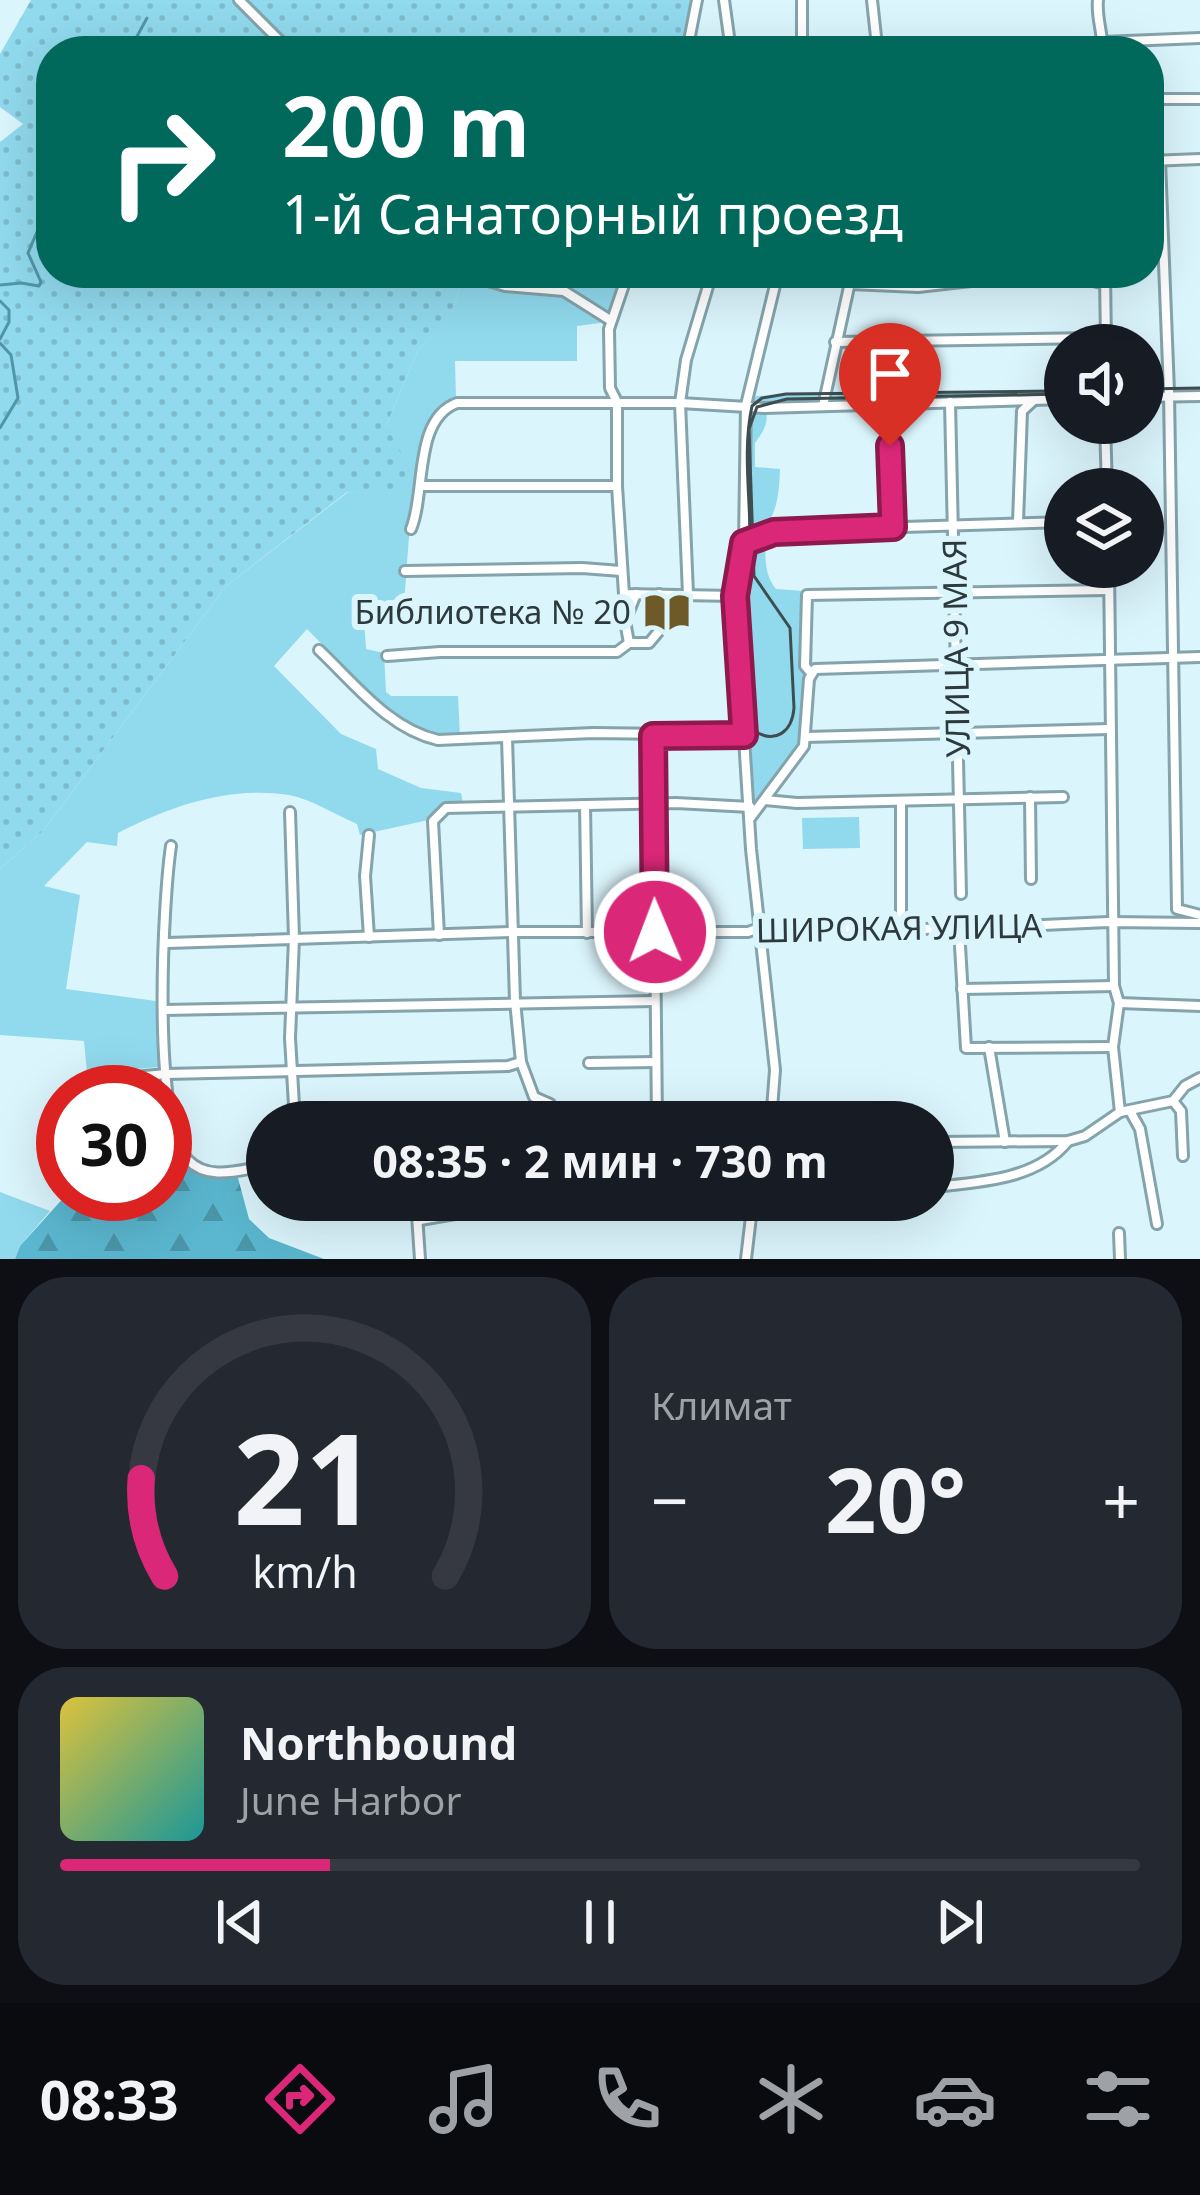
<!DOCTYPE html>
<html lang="ru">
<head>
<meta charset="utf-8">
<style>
  body { margin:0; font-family:"Noto Sans",sans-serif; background:#242831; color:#f1f3f6; height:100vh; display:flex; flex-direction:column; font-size:45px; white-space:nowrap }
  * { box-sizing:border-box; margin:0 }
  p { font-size:39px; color:#9ea1a6 }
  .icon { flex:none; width:66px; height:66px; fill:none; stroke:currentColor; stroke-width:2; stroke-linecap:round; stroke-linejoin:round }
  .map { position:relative; height:1259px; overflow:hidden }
  .panel { display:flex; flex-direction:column; gap:18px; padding:18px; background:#0d0f14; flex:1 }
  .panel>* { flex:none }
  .hud { position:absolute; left:36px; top:36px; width:1128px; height:252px; border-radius:48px; box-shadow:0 12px 48px #0002; background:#00695c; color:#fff; overflow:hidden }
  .buttons { position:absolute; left:1044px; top:324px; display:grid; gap:24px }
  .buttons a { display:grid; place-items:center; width:120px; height:120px; border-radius:50%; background:#171b24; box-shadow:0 12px 48px #0002; font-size:60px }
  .speed { position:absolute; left:36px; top:1065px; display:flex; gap:24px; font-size:60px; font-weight:700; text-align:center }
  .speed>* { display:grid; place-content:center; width:156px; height:156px; border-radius:50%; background:#171b24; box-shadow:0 12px 48px #0002; line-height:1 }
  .speed .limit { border:18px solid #d22; background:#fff; color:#111 }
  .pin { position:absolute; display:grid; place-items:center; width:102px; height:102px; color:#fff; margin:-123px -51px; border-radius:50% 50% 50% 0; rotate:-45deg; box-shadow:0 0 12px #0007 }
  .pin .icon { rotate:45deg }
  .me { position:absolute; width:132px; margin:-66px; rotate:359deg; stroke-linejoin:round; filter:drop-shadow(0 0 9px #0008) }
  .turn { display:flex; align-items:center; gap:42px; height:252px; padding:0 48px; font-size:54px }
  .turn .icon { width:156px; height:156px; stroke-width:2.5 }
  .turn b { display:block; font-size:84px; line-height:102px }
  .big { font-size:90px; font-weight:700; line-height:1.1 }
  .panel .widget { flex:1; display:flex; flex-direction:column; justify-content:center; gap:18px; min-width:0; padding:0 42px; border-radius:48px; background:#242831 }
  .panel .dial { align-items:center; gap:0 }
  .dial svg { height:312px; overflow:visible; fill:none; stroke:#363941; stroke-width:7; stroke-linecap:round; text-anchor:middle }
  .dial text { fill:#f1f3f6; stroke:none }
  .song { display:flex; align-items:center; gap:36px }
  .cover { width:144px; height:144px; border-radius:18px; background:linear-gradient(135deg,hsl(50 70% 55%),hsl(180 70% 35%)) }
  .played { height:12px; border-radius:6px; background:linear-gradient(90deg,#db2777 25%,#363941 25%) }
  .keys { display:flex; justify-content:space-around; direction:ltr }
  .heat { display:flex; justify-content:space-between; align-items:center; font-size:66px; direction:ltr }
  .panel .tiles { flex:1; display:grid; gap:18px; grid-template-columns:1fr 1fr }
  .widget:last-child { grid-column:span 2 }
  .trip { position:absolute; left:246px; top:1101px; width:708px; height:120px; border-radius:60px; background:#171b24; box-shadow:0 12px 48px #0002; font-weight:700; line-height:120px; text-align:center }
  .dock { display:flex; height:192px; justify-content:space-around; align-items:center; background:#090b0e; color:#9ea1a6 }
  .dock .icon { width:84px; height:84px }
  .dock .selected { color:#db2777 }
  .dock b { font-size:54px; color:#f1f3f6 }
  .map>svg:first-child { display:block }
  .grass { fill:#91d9ed }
  .forest { fill:url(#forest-firs) }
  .garden { fill:url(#garden-dots) }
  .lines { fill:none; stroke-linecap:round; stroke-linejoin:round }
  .stream { stroke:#5196a8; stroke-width:3 }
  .minor-casing { stroke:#84a3ab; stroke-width:14 }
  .minor { stroke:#fff; stroke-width:8 }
  .tram { stroke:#3e4d50; stroke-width:3 }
  .route-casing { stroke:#8e194d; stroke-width:30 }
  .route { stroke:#db2777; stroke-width:21 }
  .labels { text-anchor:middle; stroke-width:12; stroke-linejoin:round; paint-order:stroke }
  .poi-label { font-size:33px; fill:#2d3a3d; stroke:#dbf5fc; text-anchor:end }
  .street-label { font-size:33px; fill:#2d3a3d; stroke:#dbf5fc }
</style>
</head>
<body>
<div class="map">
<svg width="1200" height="1259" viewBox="0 0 1200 1259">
  <defs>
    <pattern id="forest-firs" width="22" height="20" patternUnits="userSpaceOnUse" patternTransform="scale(3)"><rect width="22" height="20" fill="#5ab7cf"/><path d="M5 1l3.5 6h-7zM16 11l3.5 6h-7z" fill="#4b96a9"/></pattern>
    <pattern id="garden-dots" width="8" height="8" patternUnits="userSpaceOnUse" patternTransform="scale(3)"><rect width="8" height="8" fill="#91d9ed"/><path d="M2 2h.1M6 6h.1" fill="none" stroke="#7dbbcc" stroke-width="1.8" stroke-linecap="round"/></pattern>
  </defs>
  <rect width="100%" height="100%" fill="#dbf5fc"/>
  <!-- grass -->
  <g class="grass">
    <path d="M464 273H628L607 322 577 326V361H455L456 399C444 404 435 413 430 425 411 469 408 556 404 605L384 607 364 618 366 649 384 653 386 692 391 696H458L460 737 419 734 400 723 307 629 274 666 341 734 376 749 378 769 421 788 461 793 464 808 446 807 433 819 360 835 357 824C336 815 311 799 289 795 228 786 171 806 118 833L117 846 87 842 44 886 80 895 66 989 156 1001 159 1067 87 1073 84 1041 0 1035V869L43 831 226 586 348 492 380 494 386 426 418 350 452 313Z"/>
    <path d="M1065 389V396C961 398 859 404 755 405L753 401 756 396Z"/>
    <path d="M752 409 766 410C769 425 762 433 755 443V467L780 469C779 497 777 526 748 538L747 424Z"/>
    <path d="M765 535C766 554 763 573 776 589L804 591 803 734 794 755 756 803 752 800 740 607 747 547Z"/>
    <polygon points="859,817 860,848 803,849 802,818"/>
    <polygon points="0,1192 50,1211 20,1246 15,1259 0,1259"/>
  </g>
  <!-- forest -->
  <polygon class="forest" points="177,1148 185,1164 238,1178 249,1219 269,1238 324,1259 15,1259 20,1246 67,1194 165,1194 165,1155 174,1156"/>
  <!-- garden -->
  <polygon class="garden" points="31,0 696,0 687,51 51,51 51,273 464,273 452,314 418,350 386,426 415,477 380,495 347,492 226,586 43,831 0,869 0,142 23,124 0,107 0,54"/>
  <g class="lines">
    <!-- stream -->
    <g class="stream">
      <polyline points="129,51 147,18"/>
      <polyline points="0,285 21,283 39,286 41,282 28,253 40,225 46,226 51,221"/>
      <polyline points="0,301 9,310 9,322 0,339"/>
      <polyline points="0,343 11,355 18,398 0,428"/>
    </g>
    <!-- minor casing -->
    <g class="minor-casing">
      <g id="minor">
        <polyline points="239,0 290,51"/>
        <polyline points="724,0 731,51"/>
        <polyline points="802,0 802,51"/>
        <polyline points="872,0 877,46"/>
        <path d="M1098 0C1096 19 1104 36 1102 51"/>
        <polyline points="1103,42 1200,38"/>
        <polyline points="877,46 1075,43"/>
        <polyline points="687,51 697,0"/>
        <polyline points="1149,99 1200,99"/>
        <polyline points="1160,160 1169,392 1177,909 1200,915"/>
        <polyline points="1149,161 1200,159"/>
        <polyline points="462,273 505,286 564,291 610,320"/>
        <polyline points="628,273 609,329 610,388 617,402 617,486 624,594 735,596"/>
        <polyline points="1105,273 1106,345"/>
        <polyline points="850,284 918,287 989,279 1085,279 1105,284"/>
        <polyline points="835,342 1094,338 1104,345"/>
        <polyline points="1143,397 1200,396"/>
        <polyline points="950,402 961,894"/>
        <polyline points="823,406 852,273"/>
        <polyline points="888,406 893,527"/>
        <polyline points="1105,423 1107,489"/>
        <polyline points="422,486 617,486"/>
        <polyline points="1018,522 1022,411 1034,400"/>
        <path d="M411 529C426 493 413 419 457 403H680L764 408 1065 399"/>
        <polyline points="745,542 774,531 1065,522"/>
        <polyline points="1109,567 1114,986 1119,1003 1113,1047 1120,1112"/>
        <polyline points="405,571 582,568 621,571"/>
        <polyline points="688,594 680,403 686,360 712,273"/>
        <polyline points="629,643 625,621 636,594"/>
        <path d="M319 650C355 684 389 729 438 740L593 733 744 735"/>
        <polyline points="387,656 440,652 617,652 629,643 649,643 659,631 659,594"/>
        <polyline points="811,673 805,666 807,595 1108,590"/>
        <polyline points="653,736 657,1122"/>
        <polyline points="806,737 1110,729"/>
        <polyline points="507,738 515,1001 521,1062 534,1097 550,1104 553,1122"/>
        <polyline points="1030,797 1031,879"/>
        <polyline points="765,800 797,803 1063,797"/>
        <polyline points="585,805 587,933"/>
        <polyline points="290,812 294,938 290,1038 295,1122"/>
        <polyline points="751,817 804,746 809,679 815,669 1200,657"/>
        <polyline points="369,835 365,876 369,937"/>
        <path d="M171 846C163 900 151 1123 188 1160 209 1182 242 1169 267 1166"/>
        <polyline points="901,928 901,801"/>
        <polyline points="959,929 966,1048 1113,1047"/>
        <polyline points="439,935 433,821 446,808 676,803 750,807"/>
        <polyline points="167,943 512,932 748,932 759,928 959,929 1108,922 1200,923"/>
        <polyline points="962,989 1114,986"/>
        <polyline points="1119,1003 1200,1006"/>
        <polyline points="164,1010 655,1001"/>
        <polyline points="989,1047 1005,1142"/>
        <polyline points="589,1063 656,1062"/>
        <polyline points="124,1078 166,1074 508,1066 521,1062"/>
        <polyline points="1173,1101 1181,1111 1183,1156"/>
        <polyline points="1130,1111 1140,1129 1157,1224"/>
        <polyline points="771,1122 775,1070 751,849 735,596 744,543 746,405 778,273"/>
        <polyline points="933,1142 1068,1141 1085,1136 1120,1112 1173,1101 1185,1086 1200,1078"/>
        <path d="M933 1187C980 1182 1037 1180 1068 1141"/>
        <polyline points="416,1200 420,1259"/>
        <polyline points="420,1220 526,1202 569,1200"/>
        <polyline points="1119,1233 1120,1259"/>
        <polyline points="746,1259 753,1200"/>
      </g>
    </g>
    <!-- minor -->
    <use href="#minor" class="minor"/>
    <!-- tram -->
    <g class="tram">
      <polyline points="1143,389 1200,388"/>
      <path d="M1065 391 786 394 762 398 752 406C742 452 751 499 750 546 749 597 733 686 754 731 776 744 792 732 794 708L790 628 754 576 749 429 757 407 787 399 1065 394"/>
    </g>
  </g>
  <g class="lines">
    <!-- route casing -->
    <g class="route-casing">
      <polyline id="route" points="655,932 653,736 744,735 735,596 744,543 774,532 893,527 890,446"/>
    </g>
    <!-- route -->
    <use href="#route" class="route"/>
  </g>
  <!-- icons -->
  <defs>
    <g id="library-bare" transform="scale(3.6)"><path d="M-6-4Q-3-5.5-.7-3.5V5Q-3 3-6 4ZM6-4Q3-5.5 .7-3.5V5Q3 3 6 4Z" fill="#6e5a29" stroke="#dbf5fc" stroke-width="2.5" paint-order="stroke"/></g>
  </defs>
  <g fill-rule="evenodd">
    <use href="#library-bare" x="667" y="612"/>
  </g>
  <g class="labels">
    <!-- poi labels -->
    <g class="poi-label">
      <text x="631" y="624">Библиотека № 20</text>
    </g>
    <!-- street labels -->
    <g class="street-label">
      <text transform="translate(956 648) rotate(-91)" y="12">УЛИЦА 9 МАЯ</text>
      <text transform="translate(899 928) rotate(-1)" y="12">ШИРОКАЯ УЛИЦА</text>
    </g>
  </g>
</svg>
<div class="buttons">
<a><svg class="icon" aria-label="sound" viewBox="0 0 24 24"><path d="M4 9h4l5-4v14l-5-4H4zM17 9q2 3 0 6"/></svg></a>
<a><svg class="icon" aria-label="layers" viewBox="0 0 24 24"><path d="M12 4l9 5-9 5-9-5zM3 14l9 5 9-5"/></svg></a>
</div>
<div class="speed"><div class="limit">30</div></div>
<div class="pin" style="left:890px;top:446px;background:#d93025"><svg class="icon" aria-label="arrive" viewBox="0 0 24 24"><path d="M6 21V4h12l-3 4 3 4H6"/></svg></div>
<svg class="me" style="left:655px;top:932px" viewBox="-20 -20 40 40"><circle r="17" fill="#db2777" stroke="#fff" stroke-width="3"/><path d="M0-11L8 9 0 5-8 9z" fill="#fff"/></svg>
<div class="trip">08:35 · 2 мин · 730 m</div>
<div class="hud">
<div class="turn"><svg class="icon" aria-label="right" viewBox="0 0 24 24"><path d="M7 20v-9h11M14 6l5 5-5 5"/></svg><div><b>200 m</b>1-й Санаторный проезд</div></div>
</div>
</div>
<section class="panel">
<div class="tiles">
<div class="widget dial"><svg viewBox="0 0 100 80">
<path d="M14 69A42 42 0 1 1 86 69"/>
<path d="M14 69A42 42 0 0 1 8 44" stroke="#db2777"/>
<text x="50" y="56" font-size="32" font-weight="700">21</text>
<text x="50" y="72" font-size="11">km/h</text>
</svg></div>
<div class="widget"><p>Климат</p>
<div class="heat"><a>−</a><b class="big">20°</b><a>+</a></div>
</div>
<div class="widget">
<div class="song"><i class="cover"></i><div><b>Northbound</b><p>June Harbor</p></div></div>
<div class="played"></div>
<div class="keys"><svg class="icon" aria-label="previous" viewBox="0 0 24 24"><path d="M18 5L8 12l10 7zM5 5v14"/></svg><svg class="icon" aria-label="pause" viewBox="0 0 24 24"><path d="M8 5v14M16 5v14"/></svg><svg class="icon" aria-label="next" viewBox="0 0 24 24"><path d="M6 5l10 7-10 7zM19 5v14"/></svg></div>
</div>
</div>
</section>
<nav class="dock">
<b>08:33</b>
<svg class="icon selected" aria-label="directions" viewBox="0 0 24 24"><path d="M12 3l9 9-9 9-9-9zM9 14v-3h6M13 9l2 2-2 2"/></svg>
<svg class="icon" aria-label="music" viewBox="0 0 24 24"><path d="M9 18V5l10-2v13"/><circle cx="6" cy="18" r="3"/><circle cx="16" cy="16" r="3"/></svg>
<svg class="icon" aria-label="phone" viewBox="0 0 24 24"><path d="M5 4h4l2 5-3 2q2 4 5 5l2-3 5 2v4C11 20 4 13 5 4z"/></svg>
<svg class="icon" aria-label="climate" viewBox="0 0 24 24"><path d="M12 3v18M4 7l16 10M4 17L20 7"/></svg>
<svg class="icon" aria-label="car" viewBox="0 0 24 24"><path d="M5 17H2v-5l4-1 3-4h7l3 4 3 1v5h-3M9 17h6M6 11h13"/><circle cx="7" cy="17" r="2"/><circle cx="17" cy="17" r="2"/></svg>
<svg class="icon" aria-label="filters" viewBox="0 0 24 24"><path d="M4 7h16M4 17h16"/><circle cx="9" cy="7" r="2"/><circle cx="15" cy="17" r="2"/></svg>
</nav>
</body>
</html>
